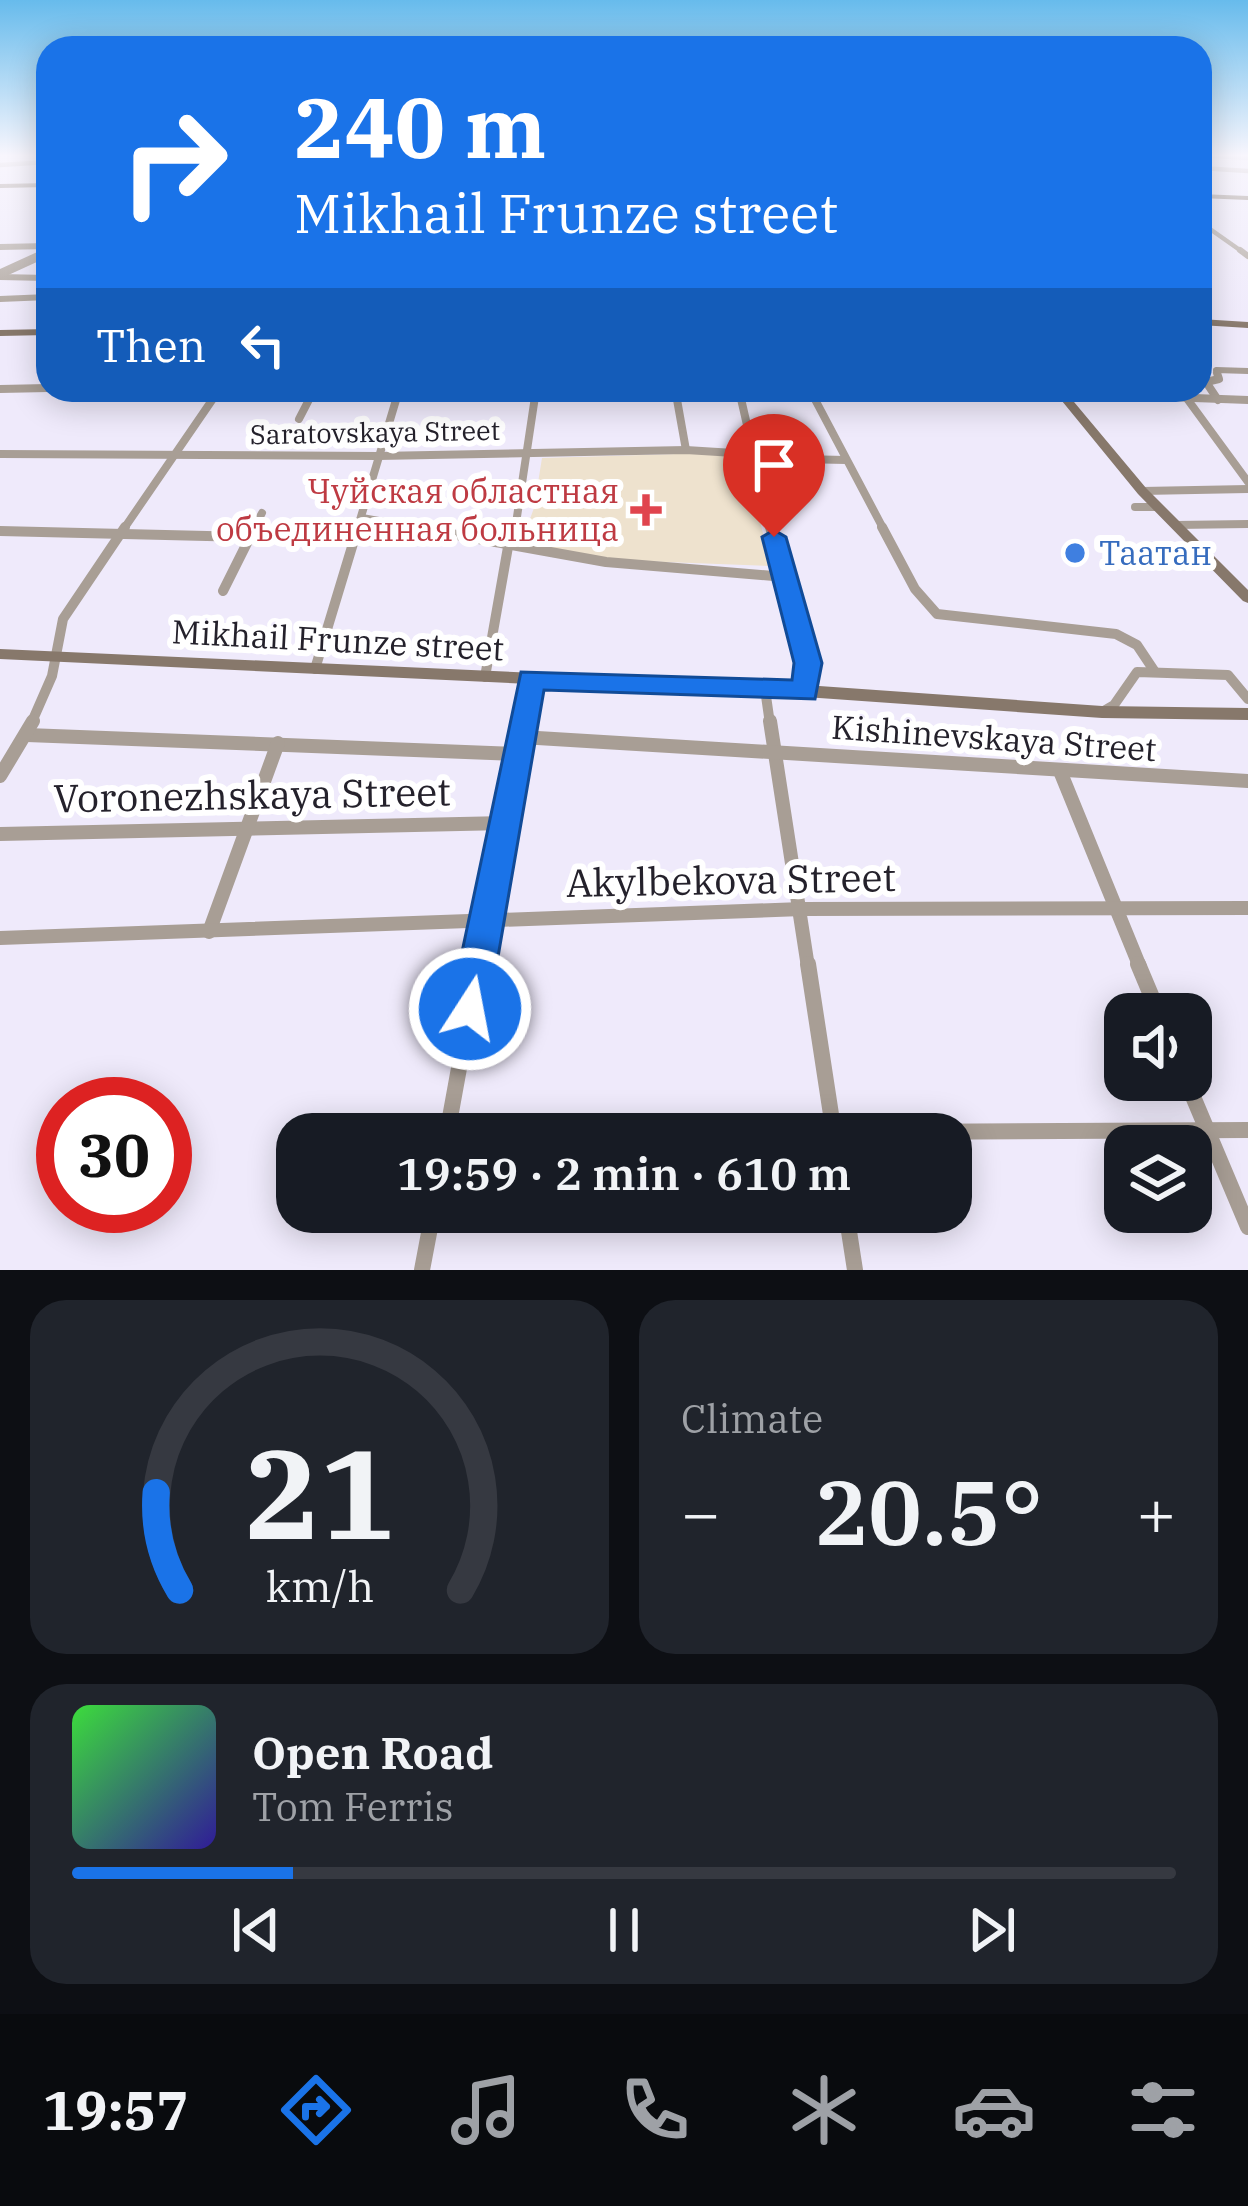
<!DOCTYPE html>
<html lang="en">
<head>
<meta charset="utf-8">
<style>
  body { margin:0; font-family:"IBM Plex Serif",serif; background:#20242c; color:#f1f3f6; height:100vh; display:flex; flex-direction:column; font-size:45px; white-space:nowrap }
  * { box-sizing:border-box; margin:0 }
  p { font-size:39px; color:#9ea1a6 }
  .icon { flex:none; width:66px; height:66px; fill:none; stroke:currentColor; stroke-width:2; stroke-linecap:round; stroke-linejoin:round }
  .map { position:relative; height:1270px; overflow:hidden }
  .sheet { display:flex; flex-direction:column; gap:30px; padding:30px; background:#0d0f14; flex:1 }
  .sheet>* { flex:none }
  .guide { position:absolute; left:36px; top:36px; width:1176px; height:366px; border-radius:36px; box-shadow:0 6px 30px #0003; background:#1a73e8; color:#fff; overflow:hidden }
  .tools { position:absolute; left:1104px; top:993px; display:grid; gap:24px }
  .tools a { display:grid; place-items:center; width:108px; height:108px; border-radius:24px; background:#171b24; box-shadow:0 6px 30px #0003; font-size:60px }
  .speed { position:absolute; left:36px; top:1077px; display:flex; gap:24px; font-size:60px; font-weight:700; text-align:center }
  .speed>* { display:grid; place-content:center; width:156px; height:156px; border-radius:50%; background:#171b24; box-shadow:0 6px 30px #0003; line-height:1 }
  .speed .limit { border:18px solid #d22; background:#fff; color:#111 }
  .pin { position:absolute; display:grid; place-items:center; width:102px; height:102px; color:#fff; margin:-123px -51px; border-radius:50% 50% 50% 0; rotate:-45deg; box-shadow:0 0 12px #0007 }
  .pin .icon { rotate:45deg }
  .me { position:absolute; width:132px; margin:-66px; rotate:11deg; stroke-linejoin:round; filter:drop-shadow(0 0 9px #0008) }
  .turn { display:flex; align-items:center; gap:42px; height:252px; padding:0 60px; font-size:54px }
  .turn .icon { width:156px; height:156px; stroke-width:2.5 }
  .turn b { display:block; font-size:84px; line-height:102px }
  .then { display:flex; align-items:center; height:114px; padding:0 60px; background:#0003; gap:24px; font-size:45px }
  .big { font-size:90px; font-weight:600; line-height:1.1 }
  .sheet .card { flex:1; display:flex; flex-direction:column; justify-content:center; gap:18px; min-width:0; padding:0 42px; border-radius:36px; background:#20242c }
  .sheet .dial { align-items:center; gap:0 }
  .dial svg { height:312px; overflow:visible; fill:none; stroke:#363941; stroke-width:7; stroke-linecap:round; text-anchor:middle }
  .dial text { fill:#f1f3f6; stroke:none }
  .song { display:flex; align-items:center; gap:36px }
  .cover { width:144px; height:144px; border-radius:18px; background:linear-gradient(135deg,hsl(120 70% 55%),hsl(250 70% 35%)) }
  .played { height:12px; border-radius:6px; background:linear-gradient(90deg,#1a73e8 20%,#363941 20%) }
  .keys { display:flex; justify-content:space-around; direction:ltr }
  .heat { display:flex; justify-content:space-between; align-items:center; font-size:66px; direction:ltr }
  .sheet .tiles { flex:1; display:grid; gap:30px; grid-template-columns:1fr 1fr }
  .card:last-child { grid-column:span 2 }
  .trip { position:absolute; left:276px; top:1113px; width:696px; height:120px; border-radius:36px; background:#171b24; box-shadow:0 6px 30px #0003; font-weight:600; line-height:120px; text-align:center }
  .dock { display:flex; height:192px; justify-content:space-around; align-items:center; background:#090b0e; color:#9ea1a6 }
  .dock .icon { width:84px; height:84px }
  .dock .on { color:#1a73e8 }
  .dock b { font-size:54px; color:#f1f3f6 }
  .map>svg:first-child { display:block }
  .medical { fill:#eee2ce }
  .lines { fill:none; stroke-linecap:round; stroke-linejoin:round }
  .minor-far5 { stroke:#a89e95; stroke-width:4.5 }
  .minor-far4 { stroke:#a89e95; stroke-width:6 }
  .minor-far3 { stroke:#a89e95; stroke-width:8 }
  .minor-far2 { stroke:#a89e95; stroke-width:10 }
  .minor-far1 { stroke:#a89e95; stroke-width:14 }
  .minor { stroke:#a89e95; stroke-width:16 }
  .tertiary-far1 { stroke:#a89e95; stroke-width:6 }
  .tertiary { stroke:#a89e95; stroke-width:9 }
  .secondary { fill:#87786b; fill-rule:evenodd }
  .primary { fill:#6e5e4d; fill-rule:evenodd }
  .route { fill:#1a73e8; stroke:#114b97; stroke-width:3 }
  .health-dot { fill:#e0444e; stroke:#fff; stroke-width:4.5 }
  .shop-dot { fill:#3f7fe0; stroke:#fff; stroke-width:4.5 }
  .labels { text-anchor:middle; stroke-width:12; stroke-linejoin:round; paint-order:stroke }
  .far-street-label { font-size:27px; fill:#24212b; stroke:#fff }
  .health-label { font-size:33px; fill:#be3a42; stroke:#fff; text-anchor:end }
  .shop-label { font-size:33px; fill:#366cbe; stroke:#fff; text-anchor:start }
  .street-label { font-size:33px; fill:#24212b; stroke:#fff }
  .near-street-label { font-size:39px; fill:#24212b; stroke:#fff }
</style>
</head>
<body>
<div class="map">
<svg width="1248" height="1270" viewBox="0 0 1248 1270">
  <rect width="100%" height="100%" fill="#efeafb"/>
  <!-- medical -->
  <polygon class="medical" points="743,452 771,566 613,560 521,543 534,508 542,458"/>
  <g class="lines">
    <!-- minor-far5 -->
    <g class="minor-far5">
      <polyline points="1200,155 1248,158"/>
      <polyline points="0,165 48,162"/>
      <polyline points="1200,168 1248,171"/>
      <polyline points="1200,222 1244,253"/>
    </g>
    <!-- minor-far4 -->
    <g class="minor-far4">
      <polyline points="1240,250 1248,256"/>
      <polyline points="0,277 48,278"/>
      <polyline points="0,299 48,297"/>
      <polyline points="1218,376 1216,370 1248,371"/>
    </g>
    <!-- minor-far3 -->
    <g class="minor-far3">
      <polyline points="1217,373 1219,379 1206,382 1218,400"/>
      <polyline points="0,389 48,388"/>
      <polyline points="739,390 771,530"/>
      <polyline points="810,390 884,530"/>
      <polyline points="463,391 536,391"/>
      <polyline points="1061,393 1248,400"/>
      <polyline points="535,394 676,396"/>
      <polyline points="676,394 686,450"/>
      <polyline points="1188,400 1248,482"/>
      <polyline points="299,419 314,390"/>
      <polyline points="0,454 378,456 686,450 750,454"/>
      <polyline points="752,458 846,460"/>
      <polyline points="1142,491 1248,489"/>
      <polyline points="1135,507 1158,507"/>
      <polyline points="362,518 429,530"/>
      <polyline points="1176,525 1248,524"/>
      <polyline points="123,530 219,390"/>
      <polyline points="253,530 262,513"/>
      <polyline points="357,530 399,390"/>
      <polyline points="515,530 536,390"/>
    </g>
    <!-- minor-far2 -->
    <g class="minor-far2">
      <polyline points="412,527 606,562 785,577"/>
      <polyline points="770,527 807,663 805,691"/>
      <polyline points="882,527 915,589 937,614 1116,634 1137,645 1155,672"/>
      <polyline points="0,531 248,537"/>
      <polyline points="223,591 255,527"/>
      <polyline points="315,669 358,527"/>
      <polyline points="485,677 508,547 516,527"/>
      <polyline points="765,689 770,724"/>
      <polyline points="1102,712 1114,705 1137,672 1228,675 1248,699"/>
      <polyline points="31,724 52,676 63,619 125,527"/>
      <polyline points="523,724 531,679"/>
    </g>
    <!-- minor-far1 -->
    <g class="minor-far1">
      <polyline points="770,721 808,967"/>
      <polyline points="27,735 518,754"/>
      <polyline points="521,737 1248,781"/>
      <polyline points="1060,771 1140,967"/>
      <polyline points="0,776 33,721"/>
      <polyline points="0,834 506,823"/>
      <polyline points="209,932 278,743"/>
      <polyline points="0,938 802,909 1248,908"/>
      <polyline points="478,967 523,721"/>
    </g>
    <!-- minor -->
    <g class="minor">
      <polyline points="808,964 834,1134"/>
      <polyline points="1138,964 1159,1014"/>
      <polyline points="1186,1080 1248,1227"/>
      <polyline points="447,1134 478,964"/>
      <polyline points="535,1134 1248,1130"/>
      <polyline points="846,1212 855,1270"/>
      <polyline points="422,1270 433,1212"/>
    </g>
    <!-- tertiary-far1 -->
    <polyline class="tertiary-far1" points="0,247 48,246"/>
    <!-- tertiary -->
    <polyline class="tertiary" points="0,274 48,252"/>
    <!-- secondary -->
    <g class="secondary">
      <polygon points="1200,319 1248,322 1248,328 1200,325"/>
      <polygon points="48,329 48,335 0,336 0,330"/>
      <polygon points="1053,390 1064,390 1146,488 1248,590 1248,603 1243,601 1138,494"/>
      <polygon points="0,649 805,685 1102,706 1248,708 1248,720 1102,718 805,697 0,659"/>
    </g>
    <!-- primary -->
    <g class="primary">
      <polygon points="48,183 48,187 0,188 0,184"/>
      <polygon points="1200,194 1248,196 1248,200 1200,198"/>
    </g>
  </g>
  <!-- sky -->
  <linearGradient id="sky" x2="0" y2="1"><stop stop-color="#67bbec"/><stop offset="0.47" stop-color="#f8f6fd"/><stop offset="1" stop-color="#f8f6fd" stop-opacity="0"/></linearGradient>
  <rect width="1248" height="331" fill="url(#sky)"/>
  <!-- route -->
  <polygon class="route" points="774,530 786,537 822,663 815,699 544,690 489,1009 484,1023 470,1028 456,1023 450,1009 521,672 792,680 794,663 762,537"/>
  <!-- markers -->
  <path class="health-dot" d="M640 492h12v12h12v12h-12v12h-12v-12h-12v-12h12z"/>
  <circle class="shop-dot" cx="1075" cy="553" r="12"/>
  <g class="labels">
    <!-- far-street labels -->
    <g class="far-street-label">
      <text transform="translate(375 433) rotate(-1)" y="9">Saratovskaya Street</text>
    </g>
    <!-- health labels -->
    <g class="health-label">
      <text x="619" y="503">Чуйская областная<tspan x="619" dy="38">объединенная больница</tspan></text>
    </g>
    <!-- shop labels -->
    <g class="shop-label">
      <text x="1099" y="565">Таатан</text>
    </g>
    <!-- street labels -->
    <g class="street-label">
      <text transform="translate(338 640) rotate(3)" y="12">Mikhail Frunze street</text>
      <text transform="translate(994 738) rotate(4)" y="12">Kishinevskaya Street</text>
    </g>
    <!-- near-street labels -->
    <g class="near-street-label">
      <text transform="translate(252 795) rotate(-1)" y="14">Voronezhskaya Street</text>
      <text transform="translate(731 880) rotate(-1)" y="14">Akylbekova Street</text>
    </g>
  </g>
</svg>
<div class="tools">
<a><svg class="icon" aria-label="sound" viewBox="0 0 24 24"><path d="M4 9h4l5-4v14l-5-4H4zM17 9q2 3 0 6"/></svg></a>
<a><svg class="icon" aria-label="layers" viewBox="0 0 24 24"><path d="M12 4l9 5-9 5-9-5zM3 14l9 5 9-5"/></svg></a>
</div>
<div class="speed"><div class="limit">30</div></div>
<div class="pin" style="left:774px;top:537px;background:#d93025"><svg class="icon" aria-label="arrive" viewBox="0 0 24 24"><path d="M6 21V4h12l-3 4 3 4H6"/></svg></div>
<svg class="me" style="left:470px;top:1009px" viewBox="-20 -20 40 40"><circle r="17" fill="#1a73e8" stroke="#fff" stroke-width="3"/><path d="M0-11L8 9 0 5-8 9z" fill="#fff"/></svg>
<div class="trip">19:59 · 2 min · 610 m</div>
<div class="guide">
<div class="turn"><svg class="icon" aria-label="right" viewBox="0 0 24 24"><path d="M7 20v-9h11M14 6l5 5-5 5"/></svg><div><b>240 m</b>Mikhail Frunze street</div></div>
<div class="then">Then<svg class="icon" aria-label="left" viewBox="0 0 24 24"><path d="M17 20v-9H6M10 6l-5 5 5 5"/></svg></div>
</div>
</div>
<section class="sheet">
<div class="tiles">
<div class="card dial"><svg viewBox="0 0 100 80">
<path d="M14 69A42 42 0 1 1 86 69"/>
<path d="M14 69A42 42 0 0 1 8 44" stroke="#1a73e8"/>
<text x="50" y="56" font-size="32" font-weight="700">21</text>
<text x="50" y="72" font-size="11">km/h</text>
</svg></div>
<div class="card"><p>Climate</p>
<div class="heat"><a>−</a><b class="big">20.5°</b><a>+</a></div>
</div>
<div class="card">
<div class="song"><i class="cover"></i><div><b>Open Road</b><p>Tom Ferris</p></div></div>
<div class="played"></div>
<div class="keys"><svg class="icon" aria-label="previous" viewBox="0 0 24 24"><path d="M18 5L8 12l10 7zM5 5v14"/></svg><svg class="icon" aria-label="pause" viewBox="0 0 24 24"><path d="M8 5v14M16 5v14"/></svg><svg class="icon" aria-label="next" viewBox="0 0 24 24"><path d="M6 5l10 7-10 7zM19 5v14"/></svg></div>
</div>
</div>
</section>
<nav class="dock">
<b>19:57</b>
<svg class="icon on" aria-label="directions" viewBox="0 0 24 24"><path d="M12 3l9 9-9 9-9-9zM9 14v-3h6M13 9l2 2-2 2"/></svg>
<svg class="icon" aria-label="music" viewBox="0 0 24 24"><path d="M9 18V5l10-2v13"/><circle cx="6" cy="18" r="3"/><circle cx="16" cy="16" r="3"/></svg>
<svg class="icon" aria-label="phone" viewBox="0 0 24 24"><path d="M5 4h4l2 5-3 2q2 4 5 5l2-3 5 2v4C11 20 4 13 5 4z"/></svg>
<svg class="icon" aria-label="climate" viewBox="0 0 24 24"><path d="M12 3v18M4 7l16 10M4 17L20 7"/></svg>
<svg class="icon" aria-label="car" viewBox="0 0 24 24"><path d="M5 17H2v-5l4-1 3-4h7l3 4 3 1v5h-3M9 17h6M6 11h13"/><circle cx="7" cy="17" r="2"/><circle cx="17" cy="17" r="2"/></svg>
<svg class="icon" aria-label="filters" viewBox="0 0 24 24"><path d="M4 7h16M4 17h16"/><circle cx="9" cy="7" r="2"/><circle cx="15" cy="17" r="2"/></svg>
</nav>
</body>
</html>
